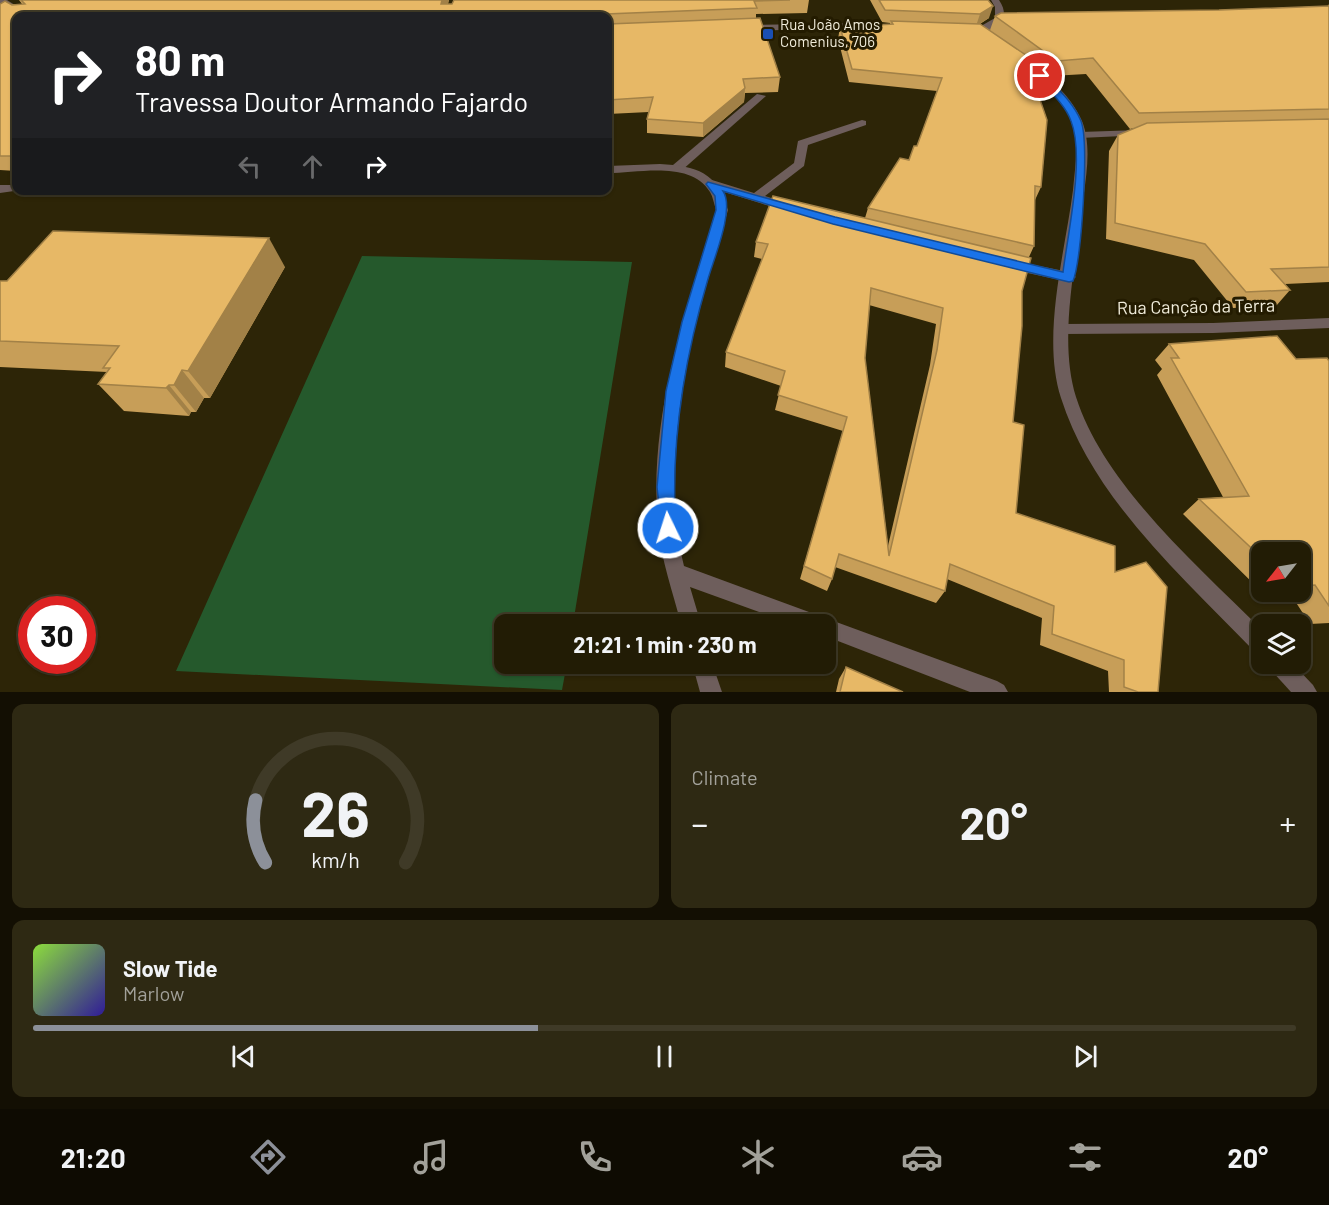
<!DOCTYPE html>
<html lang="en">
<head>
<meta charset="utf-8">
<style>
  body { margin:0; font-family:Barlow,sans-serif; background:#2e2913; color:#f1f3f6; height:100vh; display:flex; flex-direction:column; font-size:22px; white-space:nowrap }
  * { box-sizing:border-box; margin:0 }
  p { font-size:20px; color:#a2a19a }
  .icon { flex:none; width:33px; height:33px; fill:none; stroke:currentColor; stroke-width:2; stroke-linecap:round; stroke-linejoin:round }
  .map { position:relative; height:692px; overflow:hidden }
  .side { display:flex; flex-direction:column; gap:12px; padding:12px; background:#130f03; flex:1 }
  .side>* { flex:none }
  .top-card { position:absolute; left:12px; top:12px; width:600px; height:183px; border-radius:12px; box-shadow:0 2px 4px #0004,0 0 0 2px #3f3a27; background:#202124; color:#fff; overflow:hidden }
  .needle { width:39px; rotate:239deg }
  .buttons { position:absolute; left:1251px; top:542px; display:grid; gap:12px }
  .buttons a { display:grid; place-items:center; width:60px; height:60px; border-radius:12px; background:#221c05; box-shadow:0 2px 4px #0004,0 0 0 2px #3f3a27; font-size:30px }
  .speed { position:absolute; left:18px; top:596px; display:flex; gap:12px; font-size:30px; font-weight:700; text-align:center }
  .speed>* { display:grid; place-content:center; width:78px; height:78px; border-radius:50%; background:#221c05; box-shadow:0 2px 4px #0004,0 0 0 2px #3f3a27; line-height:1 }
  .speed .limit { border:9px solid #d22; background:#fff; color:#111 }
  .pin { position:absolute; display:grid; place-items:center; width:51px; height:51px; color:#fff; margin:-26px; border:3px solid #fff; border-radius:50%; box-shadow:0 2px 6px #0007 }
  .me { position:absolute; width:66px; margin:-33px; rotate:356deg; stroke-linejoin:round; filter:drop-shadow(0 0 4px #0008) }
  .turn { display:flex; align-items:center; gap:21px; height:126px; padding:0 24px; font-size:27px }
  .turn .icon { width:78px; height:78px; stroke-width:2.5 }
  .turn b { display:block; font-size:42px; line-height:51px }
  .lanes { display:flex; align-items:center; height:57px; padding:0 24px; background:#0003; justify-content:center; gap:30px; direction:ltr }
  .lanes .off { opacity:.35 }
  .big { font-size:45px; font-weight:700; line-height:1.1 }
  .side .widget { flex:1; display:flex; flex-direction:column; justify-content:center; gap:9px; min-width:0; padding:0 21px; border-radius:12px; background:#2e2913 }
  .side .dial { align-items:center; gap:0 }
  .dial svg { height:156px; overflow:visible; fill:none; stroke:#3f3a27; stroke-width:7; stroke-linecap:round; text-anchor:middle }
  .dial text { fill:#f1f3f6; stroke:none }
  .song { display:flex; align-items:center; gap:18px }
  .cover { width:72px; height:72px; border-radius:9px; background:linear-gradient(135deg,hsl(90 70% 55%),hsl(250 70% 35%)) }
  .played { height:6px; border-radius:3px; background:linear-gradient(90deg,#8c9099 40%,#3f3a27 40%) }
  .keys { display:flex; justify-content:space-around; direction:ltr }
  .heat { display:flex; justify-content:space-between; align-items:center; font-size:33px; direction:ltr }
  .side .tiles { flex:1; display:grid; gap:12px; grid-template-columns:1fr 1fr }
  .widget:last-child { grid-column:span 2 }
  .trip { position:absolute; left:494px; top:614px; width:342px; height:60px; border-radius:12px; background:#221c05; box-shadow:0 2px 4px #0004,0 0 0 2px #3f3a27; font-weight:700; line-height:60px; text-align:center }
  .menu { display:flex; height:96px; justify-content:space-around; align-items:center; background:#0e0b02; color:#a2a19a }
  .menu .icon { width:42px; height:42px }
  .menu .current { color:#8c9099 }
  .menu b { font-size:27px; color:#f1f3f6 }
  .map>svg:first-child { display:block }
  .green { fill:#25592c }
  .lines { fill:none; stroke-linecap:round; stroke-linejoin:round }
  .service { fill:#6e5e5c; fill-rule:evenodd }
  .minor { fill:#6e5e5c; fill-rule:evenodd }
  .tertiary { fill:#6e5e5c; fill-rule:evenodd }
  .wall { fill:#c79e58; fill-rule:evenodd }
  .shaded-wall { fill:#a28147 }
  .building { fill:#e7b866; stroke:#a28147; stroke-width:1.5; fill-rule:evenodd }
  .route { fill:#1a73e8; stroke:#114b97; stroke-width:1.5 }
  .transit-dot { fill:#1a4fb4; stroke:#231b00; stroke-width:2 }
  .labels { text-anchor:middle; stroke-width:6; stroke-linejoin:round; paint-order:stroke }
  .far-poi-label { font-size:15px; fill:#f1eddb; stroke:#231b00; text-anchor:start }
  .street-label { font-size:18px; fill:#f1eddb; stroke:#231b00 }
</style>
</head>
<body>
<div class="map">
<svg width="1329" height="692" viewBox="0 0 1329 692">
  <rect width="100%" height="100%" fill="#2d2507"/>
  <!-- green -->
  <polygon class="green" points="362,256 632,262 573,624 504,624 504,663 567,663 562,690 176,671"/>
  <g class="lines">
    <!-- service -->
    <g class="service">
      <polygon points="757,94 766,96 681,171 673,171 673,165"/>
      <polygon points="862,120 866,121 866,125 808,145 804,166 765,196 793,205 793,211 789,212 708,187 706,184 712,180 754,193 794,163 798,141"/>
      <polygon points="1010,260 1069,272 1076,277 1069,282 1005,268 1003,265"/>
    </g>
    <!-- minor -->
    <g class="minor">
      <polygon points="0,0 7,0 32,16 21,16 0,3"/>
      <path d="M991 0H999C1016 25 985 36 965 32V28L981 26 995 18V7Z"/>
      <polygon points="867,23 872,26 870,28 744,31 739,28 744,25"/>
      <polygon points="1140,130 1144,131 1144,135 1080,138 1074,135 1080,132"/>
      <path d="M660 164C697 166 717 172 728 210 696 324 653 447 684 566L997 681 1004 685 1008 692H970L825 636V624H792L690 587 701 624H681C673 592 661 560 658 526 648 418 685 313 716 210 714 204 713 197 710 192 691 160 638 173 608 173V166Z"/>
      <polygon points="0,185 16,185 16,190 21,190 0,193"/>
      <polygon points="1329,318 1329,328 1213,333 1063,334 1056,329 1063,324 1213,323"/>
      <polygon points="692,663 712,663 722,692 700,692"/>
    </g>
    <!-- tertiary -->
    <g class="tertiary">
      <path d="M1019 57H1025C1046 75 1071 95 1082 121 1091 144 1087 170 1084 193 1078 256 1057 336 1076 397 1104 485 1198 566 1262 630V655L1255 652C1183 577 1093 499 1061 398 1041 336 1065 253 1073 190 1075 167 1080 141 1070 118 1059 95 1037 78 1019 61Z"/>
      <polygon points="1268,663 1292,663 1313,685 1317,692 1291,692 1271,670"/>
    </g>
  </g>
  <!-- wall -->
  <g class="wall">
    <polygon points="19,0 449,0 448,4 452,4 454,0 809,0 807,13 756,14 756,18 780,77 778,92 745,93 744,102 703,137 647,133 647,119 649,112 608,114 608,16 16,16 16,171 0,170 0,4 22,4"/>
    <path d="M870 0H988L989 18 980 24 990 30 995 16 1219 10 1328 6 1329 4V282L1285 284 1290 290 1276 306 1233 308 1194 260 1106 239 1109 151 1118 135 1134 128 1130 129 1086 74 1051 76 1038 66 1034 77H1030L1041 187 1035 200 1034 246 1029 257 1022 291 1013 422 1016 513 1115 572 1158 692H1109L1108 671 1040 645 1042 618 947 579 945 591 936 603 835 567 832 579 827 591 800 579 843 431 775 410 781 386 725 367 726 352 762 259 754 257 756 242 865 218 868 208 909 160 917 146 937 91 849 82 838 39 840 27 890 24V23L882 22ZM869 305 936 324 930 365 888 546 865 358Z"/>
    <polygon points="285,267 210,398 204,398 196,412 191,412 189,416 124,411 98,384 107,372 0,367 0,281"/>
    <path d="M1169 344 1296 359 1329 361V623L1310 624 1293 598 1270 600 1183 514 1199 499 1223 497 1157 375 1162 369 1155 360ZM1262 552H1300V591H1262Z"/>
    <polygon points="846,667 903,692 836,692 839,679"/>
  </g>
  <!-- shaded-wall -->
  <g class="shaded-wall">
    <polygon points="442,0 449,0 444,16 441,4"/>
    <polygon points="993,6 989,18 976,26 980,14"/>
    <polygon points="745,88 744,102 703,137 703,123"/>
    <polygon points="269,238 285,267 210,398 188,371"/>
    <polygon points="182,370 204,398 196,412 174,385"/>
    <polygon points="169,385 191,412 189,416 166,388"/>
  </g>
  <!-- building -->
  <g class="building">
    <polygon points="21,0 442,0 441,4 452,4 454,0 790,0 754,1 757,8 606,14 606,16 16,16 16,156 0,156 0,4 5,1 12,5 25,4"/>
    <polygon points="879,0 988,0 993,6 980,14 885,10"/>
    <polygon points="1329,6 1329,109 1139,113 1093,58 1057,61 995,16 1001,13 1219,10"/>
    <polygon points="760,18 780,77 743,79 745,88 703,123 647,119 653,97 608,100 608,24"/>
    <polygon points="891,21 980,24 1039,64 1021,65 1035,85 1047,120 1041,187 1035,186 1034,246 868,208 900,158 909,160 914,146 917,146 942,78 852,69 840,27 893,24"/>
    <polygon points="1329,119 1329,267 1271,269 1290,290 1246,292 1205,244 1115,223 1118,135 1147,123"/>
    <path d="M773 196 1031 258 1022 291V326L1013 422 1024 425 1016 513 1115 546V572L1146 562 1167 587 1158 692H1138L1124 687V660L1052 634 1054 606 950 564 945 591 839 554 832 579 804 566 847 417 778 395 785 371 726 352 768 244 756 242ZM871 288 943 308 937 350 889 556 865 358Z"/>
    <polygon points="53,231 269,238 188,371 182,370 174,385 169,385 166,388 98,384 110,368 103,368 119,346 0,341 0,281 7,281"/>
    <polygon points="1277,336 1296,359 1327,358 1329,361 1329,606 1315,585 1300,586 1300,552 1262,552 1262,558 1199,499 1249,496 1171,358 1179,358 1169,344"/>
    <polygon points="846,667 903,692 840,692"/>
  </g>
  <!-- route -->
  <path class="route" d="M1037 74H1044C1057 88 1073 102 1081 121 1089 141 1082 261 1073 281L1069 282 833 224 723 191C735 209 714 258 708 279 684 360 670 443 676 528L673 534 668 536 662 534 657 487 666 391 682 322 716 210 715 196 706 184 708 182 835 217 1063 272C1068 232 1085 157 1071 121 1065 104 1049 91 1037 78Z"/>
  <!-- markers -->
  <rect class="transit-dot" x="762" y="28" width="12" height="12" rx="3"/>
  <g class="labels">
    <!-- far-poi labels -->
    <g class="far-poi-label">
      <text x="780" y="30">Rua João Amos<tspan x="780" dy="17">Comenius, 706</tspan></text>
    </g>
    <!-- street labels -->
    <g class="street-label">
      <text transform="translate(1196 307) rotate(-1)" y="6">Rua Canção da Terra</text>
    </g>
  </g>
</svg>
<div class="buttons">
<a><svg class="needle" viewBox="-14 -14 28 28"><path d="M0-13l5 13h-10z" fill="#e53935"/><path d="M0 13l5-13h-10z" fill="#a2a19a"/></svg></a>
<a><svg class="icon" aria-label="layers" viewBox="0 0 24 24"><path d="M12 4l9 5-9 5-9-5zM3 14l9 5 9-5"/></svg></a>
</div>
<div class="speed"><div class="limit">30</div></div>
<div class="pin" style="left:1040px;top:76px;background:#d93025"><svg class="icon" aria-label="arrive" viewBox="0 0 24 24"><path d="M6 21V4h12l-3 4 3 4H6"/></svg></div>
<svg class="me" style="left:668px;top:528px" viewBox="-20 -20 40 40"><circle r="17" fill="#1a73e8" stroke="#fff" stroke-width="3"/><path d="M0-11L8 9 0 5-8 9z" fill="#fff"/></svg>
<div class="trip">21:21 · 1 min · 230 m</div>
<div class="top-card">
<div class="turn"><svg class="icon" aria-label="right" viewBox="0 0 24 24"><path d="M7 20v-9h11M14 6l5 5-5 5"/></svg><div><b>80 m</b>Travessa Doutor Armando Fajardo</div></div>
<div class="lanes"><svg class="icon off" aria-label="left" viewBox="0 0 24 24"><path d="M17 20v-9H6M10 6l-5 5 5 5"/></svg><svg class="icon off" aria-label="ahead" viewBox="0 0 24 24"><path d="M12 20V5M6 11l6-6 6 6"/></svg><svg class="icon" aria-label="right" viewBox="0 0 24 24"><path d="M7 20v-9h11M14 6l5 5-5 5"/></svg></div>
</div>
</div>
<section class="side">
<div class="tiles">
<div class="widget dial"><svg viewBox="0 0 100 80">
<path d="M14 69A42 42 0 1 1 86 69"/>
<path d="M14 69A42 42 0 0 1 9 37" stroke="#8c9099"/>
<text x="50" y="56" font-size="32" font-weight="700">26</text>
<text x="50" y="72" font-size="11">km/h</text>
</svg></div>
<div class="widget"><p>Climate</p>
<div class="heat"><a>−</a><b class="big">20°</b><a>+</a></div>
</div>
<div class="widget">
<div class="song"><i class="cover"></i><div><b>Slow Tide</b><p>Marlow</p></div></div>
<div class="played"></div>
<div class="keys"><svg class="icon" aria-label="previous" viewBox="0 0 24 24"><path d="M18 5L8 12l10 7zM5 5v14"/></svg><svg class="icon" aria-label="pause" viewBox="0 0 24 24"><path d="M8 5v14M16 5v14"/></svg><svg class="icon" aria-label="next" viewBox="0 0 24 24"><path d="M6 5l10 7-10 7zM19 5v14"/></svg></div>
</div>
</div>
</section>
<nav class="menu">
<b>21:20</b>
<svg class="icon current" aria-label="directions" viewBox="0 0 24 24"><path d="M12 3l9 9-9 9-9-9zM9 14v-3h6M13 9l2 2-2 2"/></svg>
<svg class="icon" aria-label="music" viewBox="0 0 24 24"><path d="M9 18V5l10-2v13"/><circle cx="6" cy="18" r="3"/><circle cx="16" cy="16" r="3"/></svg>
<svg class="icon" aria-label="phone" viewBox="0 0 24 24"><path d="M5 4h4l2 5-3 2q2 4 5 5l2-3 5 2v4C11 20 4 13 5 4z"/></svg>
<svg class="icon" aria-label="climate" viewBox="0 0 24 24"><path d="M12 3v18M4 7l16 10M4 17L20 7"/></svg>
<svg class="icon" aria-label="car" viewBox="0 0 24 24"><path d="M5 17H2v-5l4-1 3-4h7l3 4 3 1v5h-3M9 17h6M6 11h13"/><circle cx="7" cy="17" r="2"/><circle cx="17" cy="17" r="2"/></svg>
<svg class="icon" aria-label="filters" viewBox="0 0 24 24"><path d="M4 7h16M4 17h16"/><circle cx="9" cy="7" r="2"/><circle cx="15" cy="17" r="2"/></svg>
<b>20°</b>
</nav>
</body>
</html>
